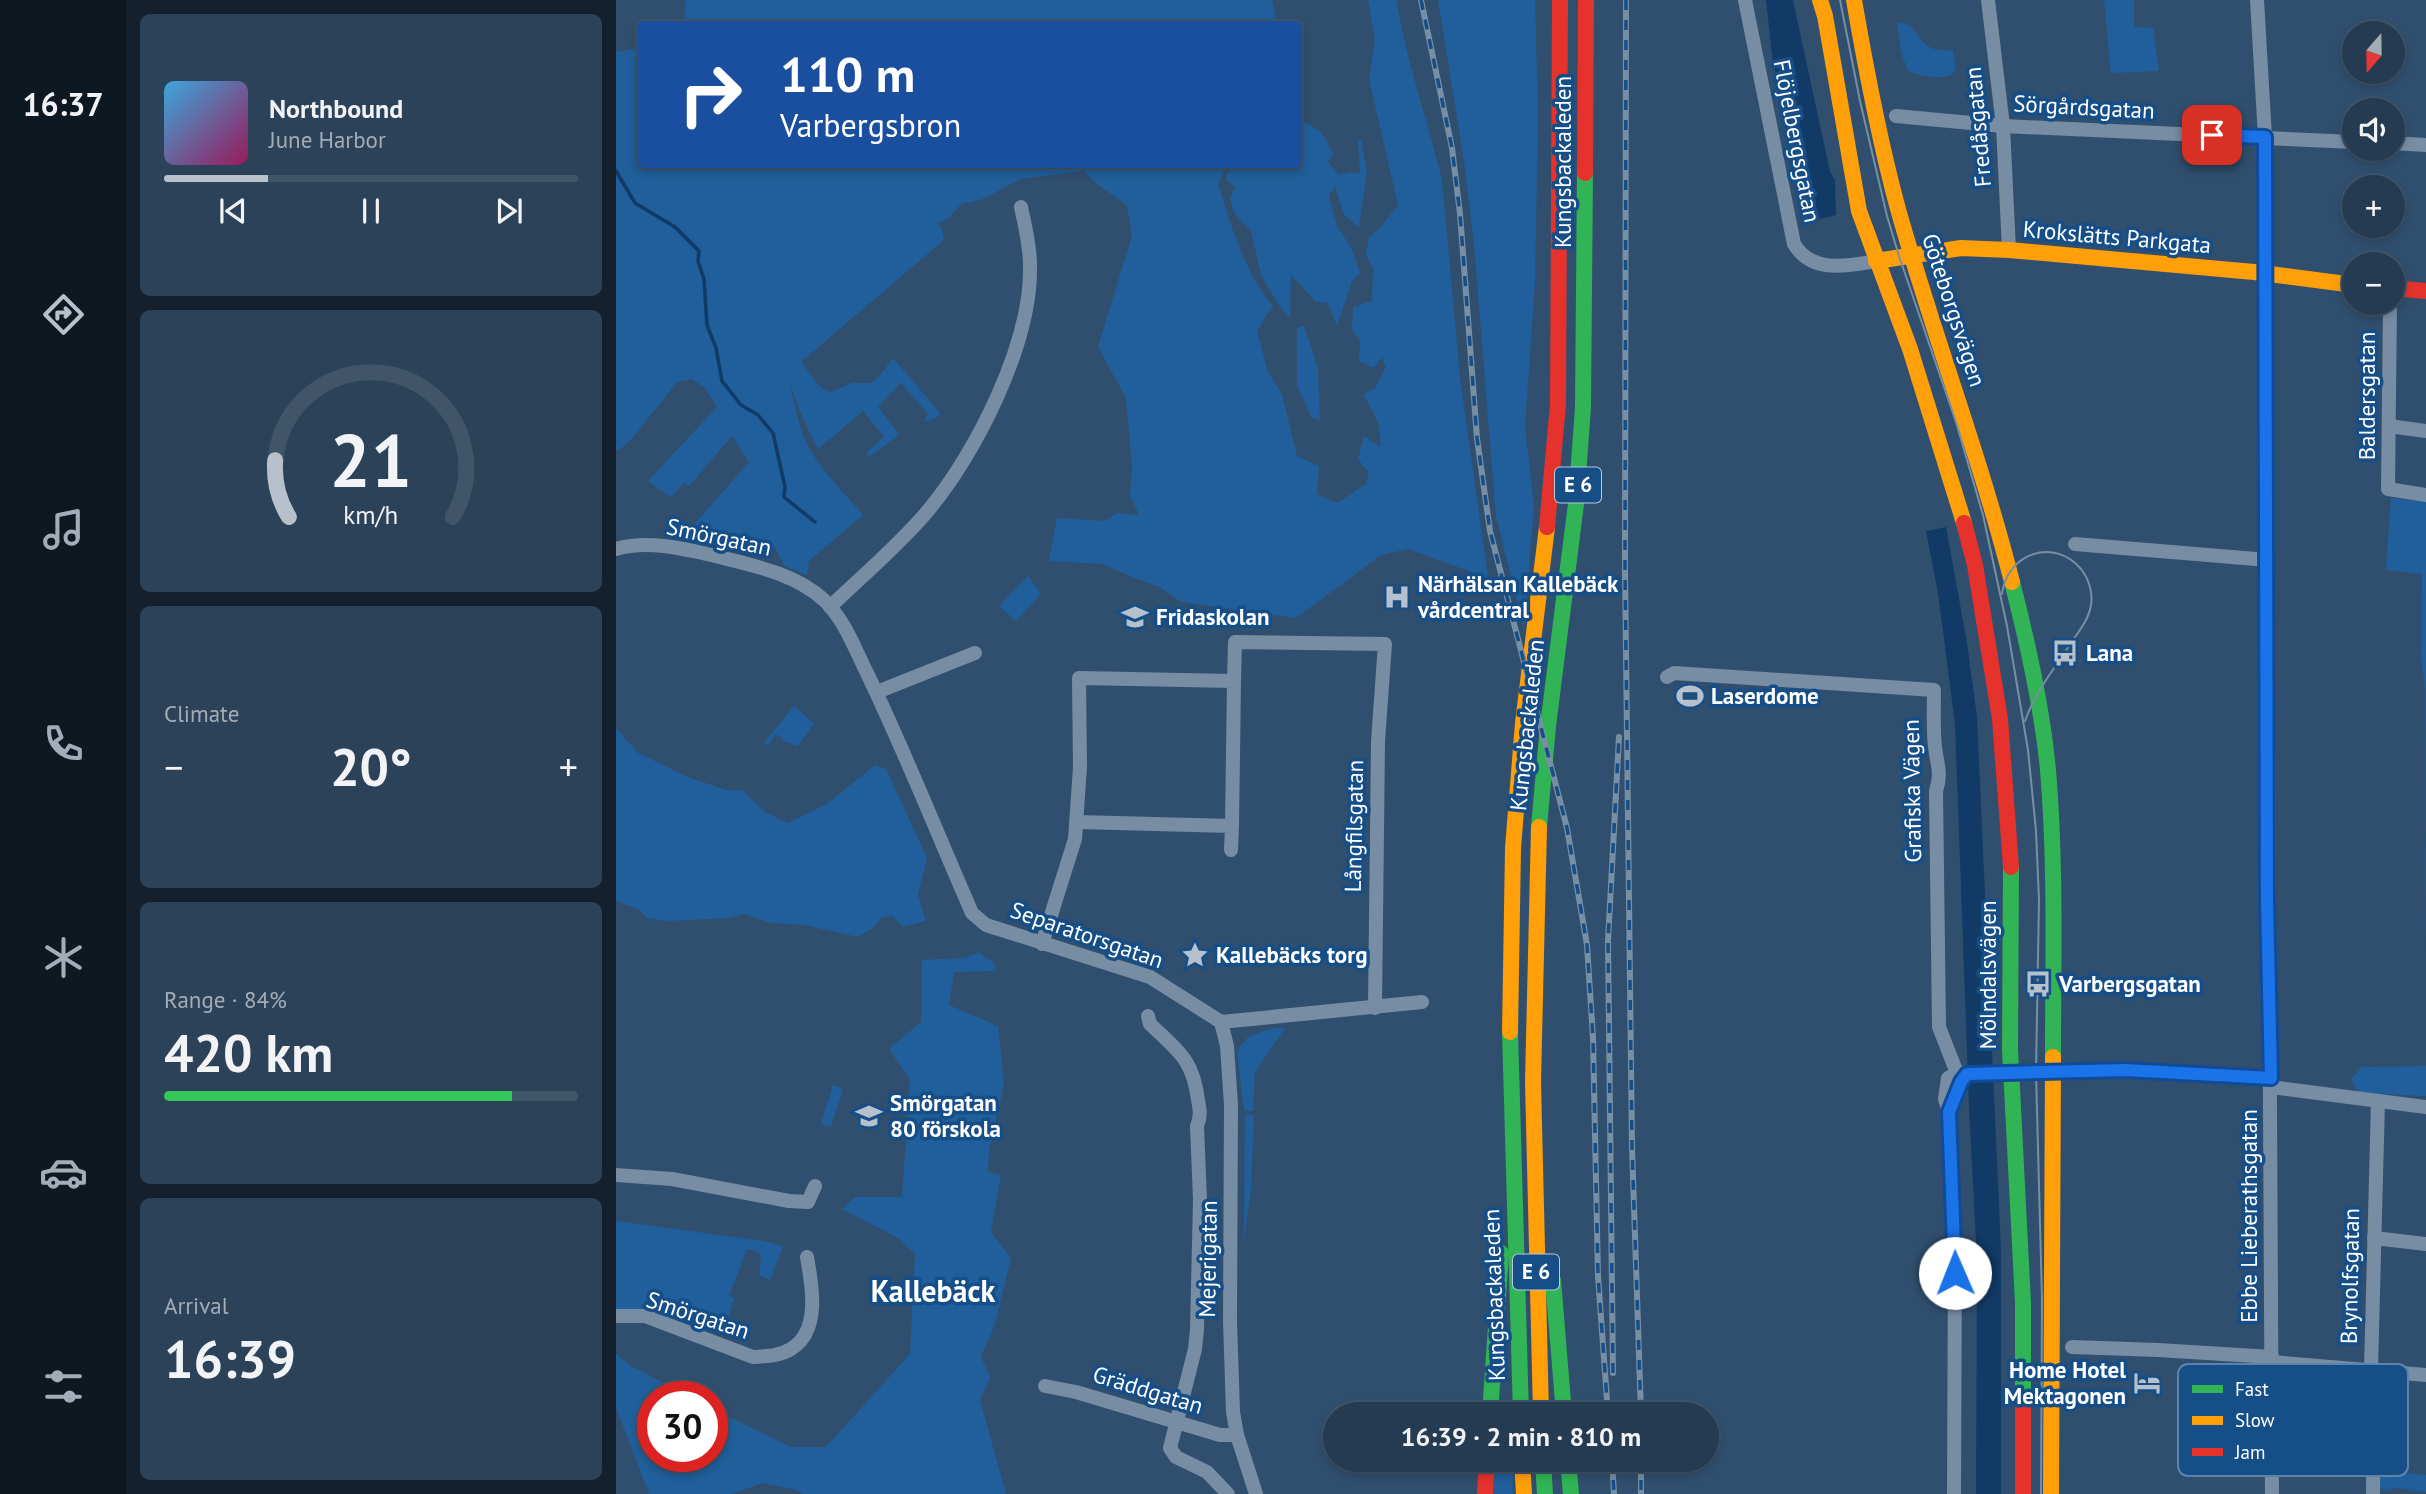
<!DOCTYPE html>
<html lang="en">
<head>
<meta charset="utf-8">
<style>
  body { margin:0; font-family:"PT Sans",sans-serif; background:#2c4259; color:#f1f3f6; height:100vh; display:flex; flex-direction:column; font-size:26px; white-space:nowrap }
  * { box-sizing:border-box; margin:0 }
  p { font-size:23px; color:#a3adb8 }
  .icon { flex:none; width:38px; height:38px; fill:none; stroke:currentColor; stroke-width:2; stroke-linecap:round; stroke-linejoin:round }
  .map { position:relative; flex:1; overflow:hidden }
  .sheet { display:flex; flex-direction:column; gap:14px; padding:14px; background:#14202d; width:490px }
  .sheet>* { flex:none }
  .banner { position:absolute; left:21px; top:21px; width:665px; height:147px; border-radius:7px; box-shadow:0 4px 10px #0003,0 0 0 2px #415569; background:#1a4fa0; color:#fff; overflow:hidden }
  .needle { width:46px; rotate:200deg }
  .buttons { position:absolute; left:1726px; top:21px; display:grid; gap:14px }
  .buttons a { display:grid; place-items:center; width:63px; height:63px; border-radius:50%; background:#243b52; box-shadow:0 4px 10px #0003,0 0 0 2px #415569; font-size:35px }
  .speed { position:absolute; left:21px; top:1381px; display:flex; gap:14px; font-size:35px; font-weight:700; text-align:center }
  .speed>* { display:grid; place-content:center; width:91px; height:91px; border-radius:50%; background:#243b52; box-shadow:0 4px 10px #0003,0 0 0 2px #415569; line-height:1 }
  .speed .limit { border:10px solid #d22; background:#fff; color:#111 }
  .pin { position:absolute; display:grid; place-items:center; width:60px; height:60px; color:#fff; margin:-30px; border-radius:14px; box-shadow:0 4px 10px #0006 }
  .me { position:absolute; width:77px; margin:-38px; rotate:359deg; stroke-linejoin:round; filter:drop-shadow(0 0 5px #0008) }
  .turn { display:flex; align-items:center; gap:24px; height:147px; padding:0 28px; font-size:32px }
  .turn .icon { width:91px; height:91px; stroke-width:2.5 }
  .turn b { display:block; font-size:49px; line-height:60px }
  .big { font-size:52px; font-weight:600; line-height:1.1 }
  .sheet .card { flex:1; display:flex; flex-direction:column; justify-content:center; gap:10px; min-width:0; padding:0 24px; border-radius:10px; background:#2c4259 }
  .sheet .dial { align-items:center; gap:0 }
  .dial svg { height:182px; overflow:visible; fill:none; stroke:#415569; stroke-width:7; stroke-linecap:round; text-anchor:middle }
  .dial text { fill:#f1f3f6; stroke:none }
  .song { display:flex; align-items:center; gap:21px }
  .cover { width:84px; height:84px; border-radius:10px; background:linear-gradient(135deg,hsl(200 70% 55%),hsl(330 70% 35%)) }
  .played { height:7px; border-radius:4px; background:linear-gradient(90deg,#b7c1cc 25%,#415569 25%) }
  .keys { display:flex; justify-content:space-around; direction:ltr }
  .heat { display:flex; justify-content:space-between; align-items:center; font-size:38px; direction:ltr }
  .charge { height:10px; border-radius:5px; background:linear-gradient(90deg,#34c759 84%,#415569 0) }
  .trip { position:absolute; left:707px; top:1402px; width:396px; height:70px; border-radius:35px; background:#243b52; box-shadow:0 4px 10px #0003,0 0 0 2px #415569; font-weight:600; line-height:70px; text-align:center }
  main { display:flex; flex:1; min-height:0 }
  .tabs { display:flex; flex-direction:column; width:126px; justify-content:space-around; align-items:center; background:#0e1821; color:#a3adb8 }
  .tabs .icon { width:49px; height:49px }
  .tabs .selected { color:#b7c1cc }
  .tabs b { font-size:32px; color:#f1f3f6 }
  .map>svg:first-child { display:block }
  .green { fill:#205f9b }
  .water { fill:#113a66 }
  .lines { fill:none; stroke-linecap:round; stroke-linejoin:round }
  .stream { stroke:#113a66; stroke-width:3.5 }
  .street { stroke:#778da4; stroke-width:14 }
  .fast { stroke:#30b455; stroke-width:16 }
  .slow { stroke:#ff9f0a; stroke-width:16 }
  .jam { stroke:#e5322d; stroke-width:16 }
  .tram { stroke:#788fa3; stroke-width:2 }
  .rail-casing { stroke:#788fa3; stroke-width:6 }
  .rail { stroke:#164e88; stroke-width:3.5; stroke-dasharray:10; stroke-linecap:butt }
  .route-casing { stroke:#114b97; stroke-width:18 }
  .route { stroke:#1a73e8; stroke-width:12 }
  .labels { text-anchor:middle; stroke-width:7; stroke-linejoin:round; paint-order:stroke }
  .shield { fill:#164e88; stroke:#b9cadb; stroke-width:2 }
  .shield-label { font-size:21px; font-weight:bold; fill:#fff }
  .street-label { font-size:23px; fill:#fff; stroke:#164e88 }
  .poi-label { font-size:23px; font-weight:bold; fill:#fff; stroke:#164e88; text-anchor:start }
  .district-label { font-size:30px; font-weight:bold; fill:#fff; stroke:#164e88 }
  .key { fill:#164e88; stroke:#5c83ac; stroke-width:2 }
  .key-label { font-size:19px; fill:#fff }
</style>
</head>
<body>
<main>
<nav class="tabs">
<b>16:37</b>
<svg class="icon selected" aria-label="directions" viewBox="0 0 24 24"><path d="M12 3l9 9-9 9-9-9zM9 14v-3h6M13 9l2 2-2 2"/></svg>
<svg class="icon" aria-label="music" viewBox="0 0 24 24"><path d="M9 18V5l10-2v13"/><circle cx="6" cy="18" r="3"/><circle cx="16" cy="16" r="3"/></svg>
<svg class="icon" aria-label="phone" viewBox="0 0 24 24"><path d="M5 4h4l2 5-3 2q2 4 5 5l2-3 5 2v4C11 20 4 13 5 4z"/></svg>
<svg class="icon" aria-label="climate" viewBox="0 0 24 24"><path d="M12 3v18M4 7l16 10M4 17L20 7"/></svg>
<svg class="icon" aria-label="car" viewBox="0 0 24 24"><path d="M5 17H2v-5l4-1 3-4h7l3 4 3 1v5h-3M9 17h6M6 11h13"/><circle cx="7" cy="17" r="2"/><circle cx="17" cy="17" r="2"/></svg>
<svg class="icon" aria-label="filters" viewBox="0 0 24 24"><path d="M4 7h16M4 17h16"/><circle cx="9" cy="7" r="2"/><circle cx="15" cy="17" r="2"/></svg>
</nav>
<section class="sheet">
<div class="card">
<div class="song"><i class="cover"></i><div><b>Northbound</b><p>June Harbor</p></div></div>
<div class="played"></div>
<div class="keys"><svg class="icon" aria-label="previous" viewBox="0 0 24 24"><path d="M18 5L8 12l10 7zM5 5v14"/></svg><svg class="icon" aria-label="pause" viewBox="0 0 24 24"><path d="M8 5v14M16 5v14"/></svg><svg class="icon" aria-label="next" viewBox="0 0 24 24"><path d="M6 5l10 7-10 7zM19 5v14"/></svg></div>
</div>
<div class="card dial"><svg viewBox="0 0 100 80">
<path d="M14 69A42 42 0 1 1 86 69"/>
<path d="M14 69A42 42 0 0 1 8 44" stroke="#b7c1cc"/>
<text x="50" y="56" font-size="32" font-weight="700">21</text>
<text x="50" y="72" font-size="11">km/h</text>
</svg></div>
<div class="card"><p>Climate</p>
<div class="heat"><a>−</a><b class="big">20°</b><a>+</a></div>
</div>
<div class="card"><p>Range · 84%</p><b class="big">420 km</b><div class="charge"></div></div>
<div class="card"><p>Arrival</p><b class="big">16:39</b></div>
</section>
<div class="map">
<svg width="1810" height="1494" viewBox="0 0 1810 1494">
  <rect width="100%" height="100%" fill="#304f6e"/>
  <!-- green -->
  <g class="green">
    <polygon points="70,0 656,0 661,24 68,24"/>
    <path d="M752 0H780L791 52 826 179 844 378 872 578 792 549 765 555 680 618 565 602 544 587 521 579 486 564 433 561 441 518 489 521 501 513 523 515 514 495 516 467 510 398 482 347 516 236 511 205 481 184 467 171 404 179 367 199 345 204 335 216 322 224 326 229 328 240 185 362 205 388 215 392 236 383H254L263 377 277 358 325 414 318 419 308 421 312 414 285 383 262 407 283 435 253 457 250 453 268 437 247 411 202 449 187 419 174 384C178 404 182 423 190 442 203 469 228 492 247 515L193 561 191 575 168 566 159 547 150 556 67 537 133 462 116 436 73 486 68 483 55 497 32 481 101 407 88 387 76 379 61 382 14 441 3 450 0 449V52L24 48V164L612 165 602 183C615 226 628 272 657 306L641 331 652 372 666 394 681 456 703 466 701 494 721 503 750 484 753 473 742 459 748 436 764 447C767 427 757 412 747 394L759 388 770 367 766 357 758 368 743 361 744 340 736 330 737 307 756 301 757 269 750 254 753 237 765 227 782 205 753 79 759 40Z"/>
    <polygon points="822,0 919,0 922,116 919,282 909,427 918,506 908,628 880,516 858,244 848,161"/>
    <polygon points="1488,0 1518,0 1518,27 1537,28 1543,71 1495,73"/>
    <path d="M1281 22C1309 24 1296 54 1337 50L1340 68C1338 72 1337 75 1332 76 1322 79 1301 75 1292 71L1285 52Z"/>
    <polygon points="683,112 689,122 705,132 718,154 712,161 723,175 735,172 744,174 742,141 745,140 751,171 743,227 728,215 719,186 713,196 721,226 736,249 744,273 736,281 721,326 712,303 700,302 675,275 674,319 664,307 645,275 635,231 619,214 614,198 619,187 610,180 611,173 619,165 682,164"/>
    <polygon points="688,326 702,369 704,421 695,417 681,385 681,328"/>
    <polygon points="1775,498 1810,502 1810,947 1809,688 1805,659 1806,574 1770,570"/>
    <polygon points="412,576 425,594 400,621 383,606"/>
    <polygon points="178,706 198,724 182,746 167,741 167,739 160,734 152,746 148,743"/>
    <polygon points="0,728 22,753 72,777 110,790 126,790 149,812 172,823 211,804 259,765 270,769 311,858 302,895 310,921 286,927 277,916 266,917 257,928 242,937 188,925 155,923 129,914 114,918 51,921 31,918 22,909 0,901"/>
    <polygon points="363,953 377,962 380,971 338,972 333,1005 382,1026 388,1085 373,1150 372,1172 385,1175 375,1231 395,1259 378,1327 365,1357 374,1377 364,1400 390,1494 186,1494 180,1490 147,1483 115,1494 33,1494 0,1407 0,1354 15,1366 73,1396 37,1396 37,1456 96,1456 96,1409 175,1447 210,1447 294,1354 299,1254 282,1238 226,1209 239,1197 286,1197 294,1080 273,1049 305,1022 306,960 348,958"/>
    <polygon points="656,1028 669,1028 639,1072 637,1111 628,1111 621,1051 632,1037"/>
    <polygon points="1810,1066 1810,1096 1742,1093 1735,1079 1746,1067"/>
    <polygon points="217,1085 227,1089 215,1127 205,1124"/>
    <polygon points="629,1115 638,1115 635,1189 628,1239"/>
    <polygon points="0,1221 148,1241 167,1246 154,1280 143,1275 145,1255 140,1251 131,1249 113,1296 118,1298 113,1316 90,1330 35,1311 0,1311"/>
    <polygon points="880,1460 896,1460 897,1494 877,1494"/>
    <polygon points="1774,1471 1810,1475 1810,1492 1778,1488 1771,1491 1764,1488 1761,1481"/>
  </g>
  <!-- water -->
  <g class="water">
    <polygon points="1150,0 1177,0 1214,172 1219,180 1220,215 1199,220 1187,193 1175,149 1168,103 1157,63"/>
    <polygon points="1330,527 1351,643 1361,717 1385,1250 1385,1494 1360,1494 1361,1262 1353,1106 1339,724 1322,593 1310,531"/>
  </g>
  <g class="lines">
    <!-- stream -->
    <polyline class="stream" points="0,171 19,203 59,227 83,251 82,261 88,279 91,325 100,348 106,381 125,405 142,415 157,433 169,487 168,497 199,522"/>
    <!-- street -->
    <g class="street">
      <path d="M1129 0 1178 244C1196 274 1231 266 1260 261"/>
      <polyline points="1372,0 1387,126 1393,250"/>
      <polyline points="1641,0 1649,137 1656,1494"/>
      <polyline points="1280,116 1387,126 1738,142"/>
      <polyline points="1776,143 1810,145"/>
      <polyline points="1774,303 1772,489 1810,495"/>
      <polyline points="1773,426 1810,431"/>
      <polyline points="1459,544 1652,560"/>
      <path d="M0 549C29 540 66 548 95 555 134 565 177 572 208 600 228 619 239 649 251 673 289 752 321 833 356 913L370 925 534 977 605 1022 806 1002"/>
      <path d="M214 607C246 576 281 547 310 513 360 454 416 343 414 265 414 245 409 226 405 207"/>
      <path d="M1051 677 1058 673 1318 690C1318 708 1317 728 1319 747 1321 764 1326 773 1320 791L1323 1027 1341 1073"/>
      <polyline points="618,681 619,642 769,644 762,741 759,1008"/>
      <polyline points="261,692 359,653"/>
      <polyline points="461,822 616,826 615,850"/>
      <polyline points="426,944 459,839 464,767 463,678 618,681 616,826"/>
      <path d="M532 1016 534 1024C562 1051 577 1059 582 1100 584 1110 585 1117 581 1126L584 1200 581 1330 579 1349 554 1448 560 1457 591 1472 612 1494"/>
      <polyline points="605,1022 611,1046 615,1105 614,1321 617,1412 621,1435 640,1494"/>
      <polyline points="1655,1087 1810,1107"/>
      <polyline points="1333,1112 1345,1082 1351,1074"/>
      <polyline points="0,1175 56,1179 173,1201 192,1202 199,1186"/>
      <polyline points="1758,1238 1810,1244"/>
      <path d="M0 1316H29L137 1357C150 1356 164 1356 175 1349 205 1331 196 1285 191 1257"/>
      <polyline points="1456,1347 1542,1350 1656,1357"/>
      <polyline points="1656,1362 1810,1375"/>
      <polyline points="429,1386 460,1392 604,1435 621,1435"/>
      <polyline points="1338,1494 1339,1249 1333,1112 1329,1099 1332,1078 1341,1073 1509,1070 1655,1078"/>
      <polyline points="1757,1494 1758,1381 1755,1369 1762,1101"/>
    </g>
    <!-- fast -->
    <g class="fast">
      <path d="M1396 582C1412 644 1426 706 1432 770 1440 865 1437 961 1437 1057"/>
      <polyline points="923,827 932,726 960,504 967,407 969,173"/>
      <polyline points="1395,867 1394,1049 1407,1303 1407,1404"/>
      <polyline points="894,1032 905,1414"/>
      <polyline points="937,1280 948,1414"/>
      <polyline points="874,1414 885,1253"/>
      <polyline points="927,1460 929,1494"/>
      <polyline points="952,1460 955,1494"/>
    </g>
    <!-- slow -->
    <g class="slow">
      <polyline points="1204,0 1209,16 1243,211 1294,349 1348,523"/>
      <path d="M1238 0C1250 70 1263 140 1282 209 1317 334 1364 456 1396 582"/>
      <polyline points="1260,261 1345,248 1393,250 1638,272 1738,285"/>
      <polyline points="923,827 917,1082 925,1414"/>
      <polyline points="894,1032 897,848 907,723 931,527"/>
      <polyline points="906,1460 908,1494"/>
      <polyline points="1435,1494 1437,1057"/>
    </g>
    <!-- jam -->
    <g class="jam">
      <polyline points="969,173 970,0"/>
      <polyline points="1776,288 1810,291"/>
      <polyline points="1348,523 1359,565 1384,719 1395,867"/>
      <polyline points="931,527 942,404 944,0"/>
      <polyline points="1407,1404 1407,1494"/>
      <polyline points="869,1494 871,1460"/>
    </g>
    <!-- tram -->
    <g class="tram">
      <polyline points="1224,0 1244,101 1271,216 1283,256 1340,422 1367,515 1391,626 1412,750 1420,831 1423,900 1420,1072 1426,1299 1425,1494"/>
      <path d="M1386 594C1391 553 1438 537 1465 569 1473 579 1477 593 1475 605 1473 619 1463 631 1455 643 1439 668 1419 692 1409 721"/>
    </g>
    <!-- rail casing -->
    <g class="rail-casing">
      <g id="rail">
        <polyline points="805,0 836,148 844,214 861,438 874,531 951,828 971,945 977,1038 982,1276 992,1414"/>
        <polyline points="1010,0 1009,570 1016,1147 1025,1414"/>
        <polyline points="997,1373 992,941 1003,737"/>
        <polyline points="996,1460 998,1494"/>
        <polyline points="1025,1460 1025,1494"/>
      </g>
    </g>
    <!-- rail -->
    <use href="#rail" class="rail"/>
  </g>
  <g class="lines">
    <!-- route casing -->
    <g class="route-casing">
      <polyline id="route" points="1339,1273 1333,1112 1345,1082 1351,1074 1509,1070 1655,1078 1651,901 1649,137 1596,135"/>
    </g>
    <!-- route -->
    <use href="#route" class="route"/>
  </g>
  <!-- icons -->
  <defs>
    <g id="hospital-bare" transform="scale(2.1)"><path d="M-5-5h3v3.5h4V-5h3V5h-3V1.5h-4V5h-3Z" fill="#b7c1cc" stroke="#164e88" stroke-width="2.5" paint-order="stroke"/></g>
    <g id="school-bare" transform="scale(2.1)"><path d="M0-5L7-2L0 1L-7-2ZM-4 1L0 2.5L4 1V4Q0 6-4 4Z" fill="#b7c1cc" stroke="#164e88" stroke-width="2.5" paint-order="stroke"/></g>
    <g id="bus-bare" transform="scale(2.1)"><path d="M-5-6H5V4H4V6H2V4H-2V6H-4V4H-5ZM-3.5-4V0h7V-4ZM-3.5 1.2v1.5H-2V1.2ZM2 1.2v1.5H3.5V1.2Z" fill="#b7c1cc" stroke="#164e88" stroke-width="2.5" paint-order="stroke"/></g>
    <g id="stadium-bare" transform="scale(2.1)"><path d="M0-5a6.5 5 0 1 0 0 10a6.5 5 0 1 0 0-10ZM-3.5-1.8h7v3.6h-7Z" fill="#b7c1cc" stroke="#164e88" stroke-width="2.5" paint-order="stroke"/></g>
    <g id="sight-bare" transform="scale(2.1)"><path d="M0-6L1.8-2.2L6-1.7L2.9 1.2L3.7 5.4L0 3.3L-3.7 5.4L-2.9 1.2L-6-1.7L-1.8-2.2Z" fill="#b7c1cc" stroke="#164e88" stroke-width="2.5" paint-order="stroke"/></g>
    <g id="hotel-bare" transform="scale(2.1)"><path d="M-6-4.5h1.5V1H6V5H4.5V3h-9V5H-6ZM-4 0a1.8 1.8 0 1 1 3.6 0ZM.5 0V-2.5h3Q6-2.5 6 0Z" fill="#b7c1cc" stroke="#164e88" stroke-width="2.5" paint-order="stroke"/></g>
  </defs>
  <g fill-rule="evenodd">
    <use href="#hospital-bare" x="781" y="597"/>
    <use href="#school-bare" x="519" y="617"/>
    <use href="#bus-bare" x="1449" y="653"/>
    <use href="#stadium-bare" x="1074" y="696"/>
    <use href="#sight-bare" x="579" y="955"/>
    <use href="#bus-bare" x="1422" y="984"/>
    <use href="#school-bare" x="253" y="1116"/>
    <use href="#hotel-bare" x="1531" y="1383"/>
  </g>
  <g class="labels">
    <!-- shield labels -->
    <g class="shield">
      <rect x="939" y="467.5" width="46" height="35" rx="5"/>
      <rect x="897" y="1254.5" width="46" height="35" rx="5"/>
    </g>
    <g class="shield-label">
      <text x="962" y="492">E 6</text>
      <text x="920" y="1279">E 6</text>
    </g>
    <!-- street labels -->
    <g class="street-label">
      <text transform="translate(1468 107) rotate(3)" y="8">Sörgårdsgatan</text>
      <text transform="translate(1362 127) rotate(-95)" y="8">Fredåsgatan</text>
      <text transform="translate(1181 141) rotate(79)" y="8">Flöjelbergsgatan</text>
      <text transform="translate(947 162) rotate(-90)" y="8">Kungsbackaleden</text>
      <text transform="translate(1501 237) rotate(5)" y="8">Krokslätts Parkgata</text>
      <text transform="translate(1338 310) rotate(72)" y="8">Göteborgsvägen</text>
      <text transform="translate(1751 396) rotate(-90)" y="8">Baldersgatan</text>
      <text transform="translate(103 537) rotate(12)" y="8">Smörgatan</text>
      <text transform="translate(911 725) rotate(-84)" y="8">Kungsbackaleden</text>
      <text transform="translate(1296 791) rotate(-91)" y="8">Grafiska Vägen</text>
      <text transform="translate(738 826) rotate(-89)" y="8">Långfilsgatan</text>
      <text transform="translate(471 935) rotate(19)" y="8">Separatorsgatan</text>
      <text transform="translate(1372 975) rotate(-90)" y="8">Mölndalsvägen</text>
      <text transform="translate(1633 1216) rotate(-90)" y="8">Ebbe Lieberathsgatan</text>
      <text transform="translate(592 1259) rotate(-89)" y="8">Mejerigatan</text>
      <text transform="translate(1734 1276) rotate(-89)" y="8">Brynolfsgatan</text>
      <text transform="translate(878 1295) rotate(-92)" y="8">Kungsbackaleden</text>
      <text transform="translate(82 1315) rotate(18)" y="8">Smörgatan</text>
      <text transform="translate(532 1390) rotate(17)" y="8">Gräddgatan</text>
    </g>
    <!-- poi labels -->
    <g class="poi-label">
      <text x="802" y="592">Närhälsan Kallebäck<tspan x="802" dy="26">vårdcentral</tspan></text>
      <text x="540" y="625">Fridaskolan</text>
      <text x="1470" y="661">Lana</text>
      <text x="1095" y="704">Laserdome</text>
      <text x="600" y="963">Kallebäcks torg</text>
      <text x="1443" y="992">Varbergsgatan</text>
      <text x="274" y="1111">Smörgatan<tspan x="274" dy="26">80 förskola</tspan></text>
      <text x="1510" y="1378" text-anchor="end">Home Hotel<tspan x="1510" dy="26">Mektagonen</tspan></text>
    </g>
    <!-- district labels -->
    <g class="district-label">
      <text x="317" y="1302">Kallebäck</text>
    </g>
  </g>
  <!-- legend -->
  <rect x="1562" y="1364" width="230" height="112" rx="10" class="key"/>
  <rect x="1576" y="1385" width="31" height="8" fill="#30b455"/>
  <rect x="1576" y="1416" width="31" height="9" fill="#ff9f0a"/>
  <rect x="1576" y="1448" width="31" height="8" fill="#e5322d"/>
  <g class="key-label">
    <text x="1619" y="1396">Fast</text>
    <text x="1619" y="1427">Slow</text>
    <text x="1619" y="1459">Jam</text>
  </g>
</svg>
<div class="buttons">
<a><svg class="needle" viewBox="-14 -14 28 28"><path d="M0-13l5 13h-10z" fill="#e53935"/><path d="M0 13l5-13h-10z" fill="#a3adb8"/></svg></a>
<a><svg class="icon" aria-label="sound" viewBox="0 0 24 24"><path d="M4 9h4l5-4v14l-5-4H4zM17 9q2 3 0 6"/></svg></a>
<a>+</a>
<a>−</a>
</div>
<div class="speed"><div class="limit">30</div></div>
<div class="pin" style="left:1596px;top:135px;background:#d93025"><svg class="icon" aria-label="arrive" viewBox="0 0 24 24"><path d="M6 21V4h12l-3 4 3 4H6"/></svg></div>
<svg class="me" style="left:1339px;top:1273px" viewBox="-20 -20 40 40"><circle r="19" fill="#fff"/><path d="M0-13L10 11 0 6-10 11z" fill="#1a73e8"/></svg>
<div class="trip">16:39 · 2 min · 810 m</div>
<div class="banner">
<div class="turn"><svg class="icon" aria-label="right" viewBox="0 0 24 24"><path d="M7 20v-9h11M14 6l5 5-5 5"/></svg><div><b>110 m</b>Varbergsbron</div></div>
</div>
</div>
</main>
</body>
</html>
